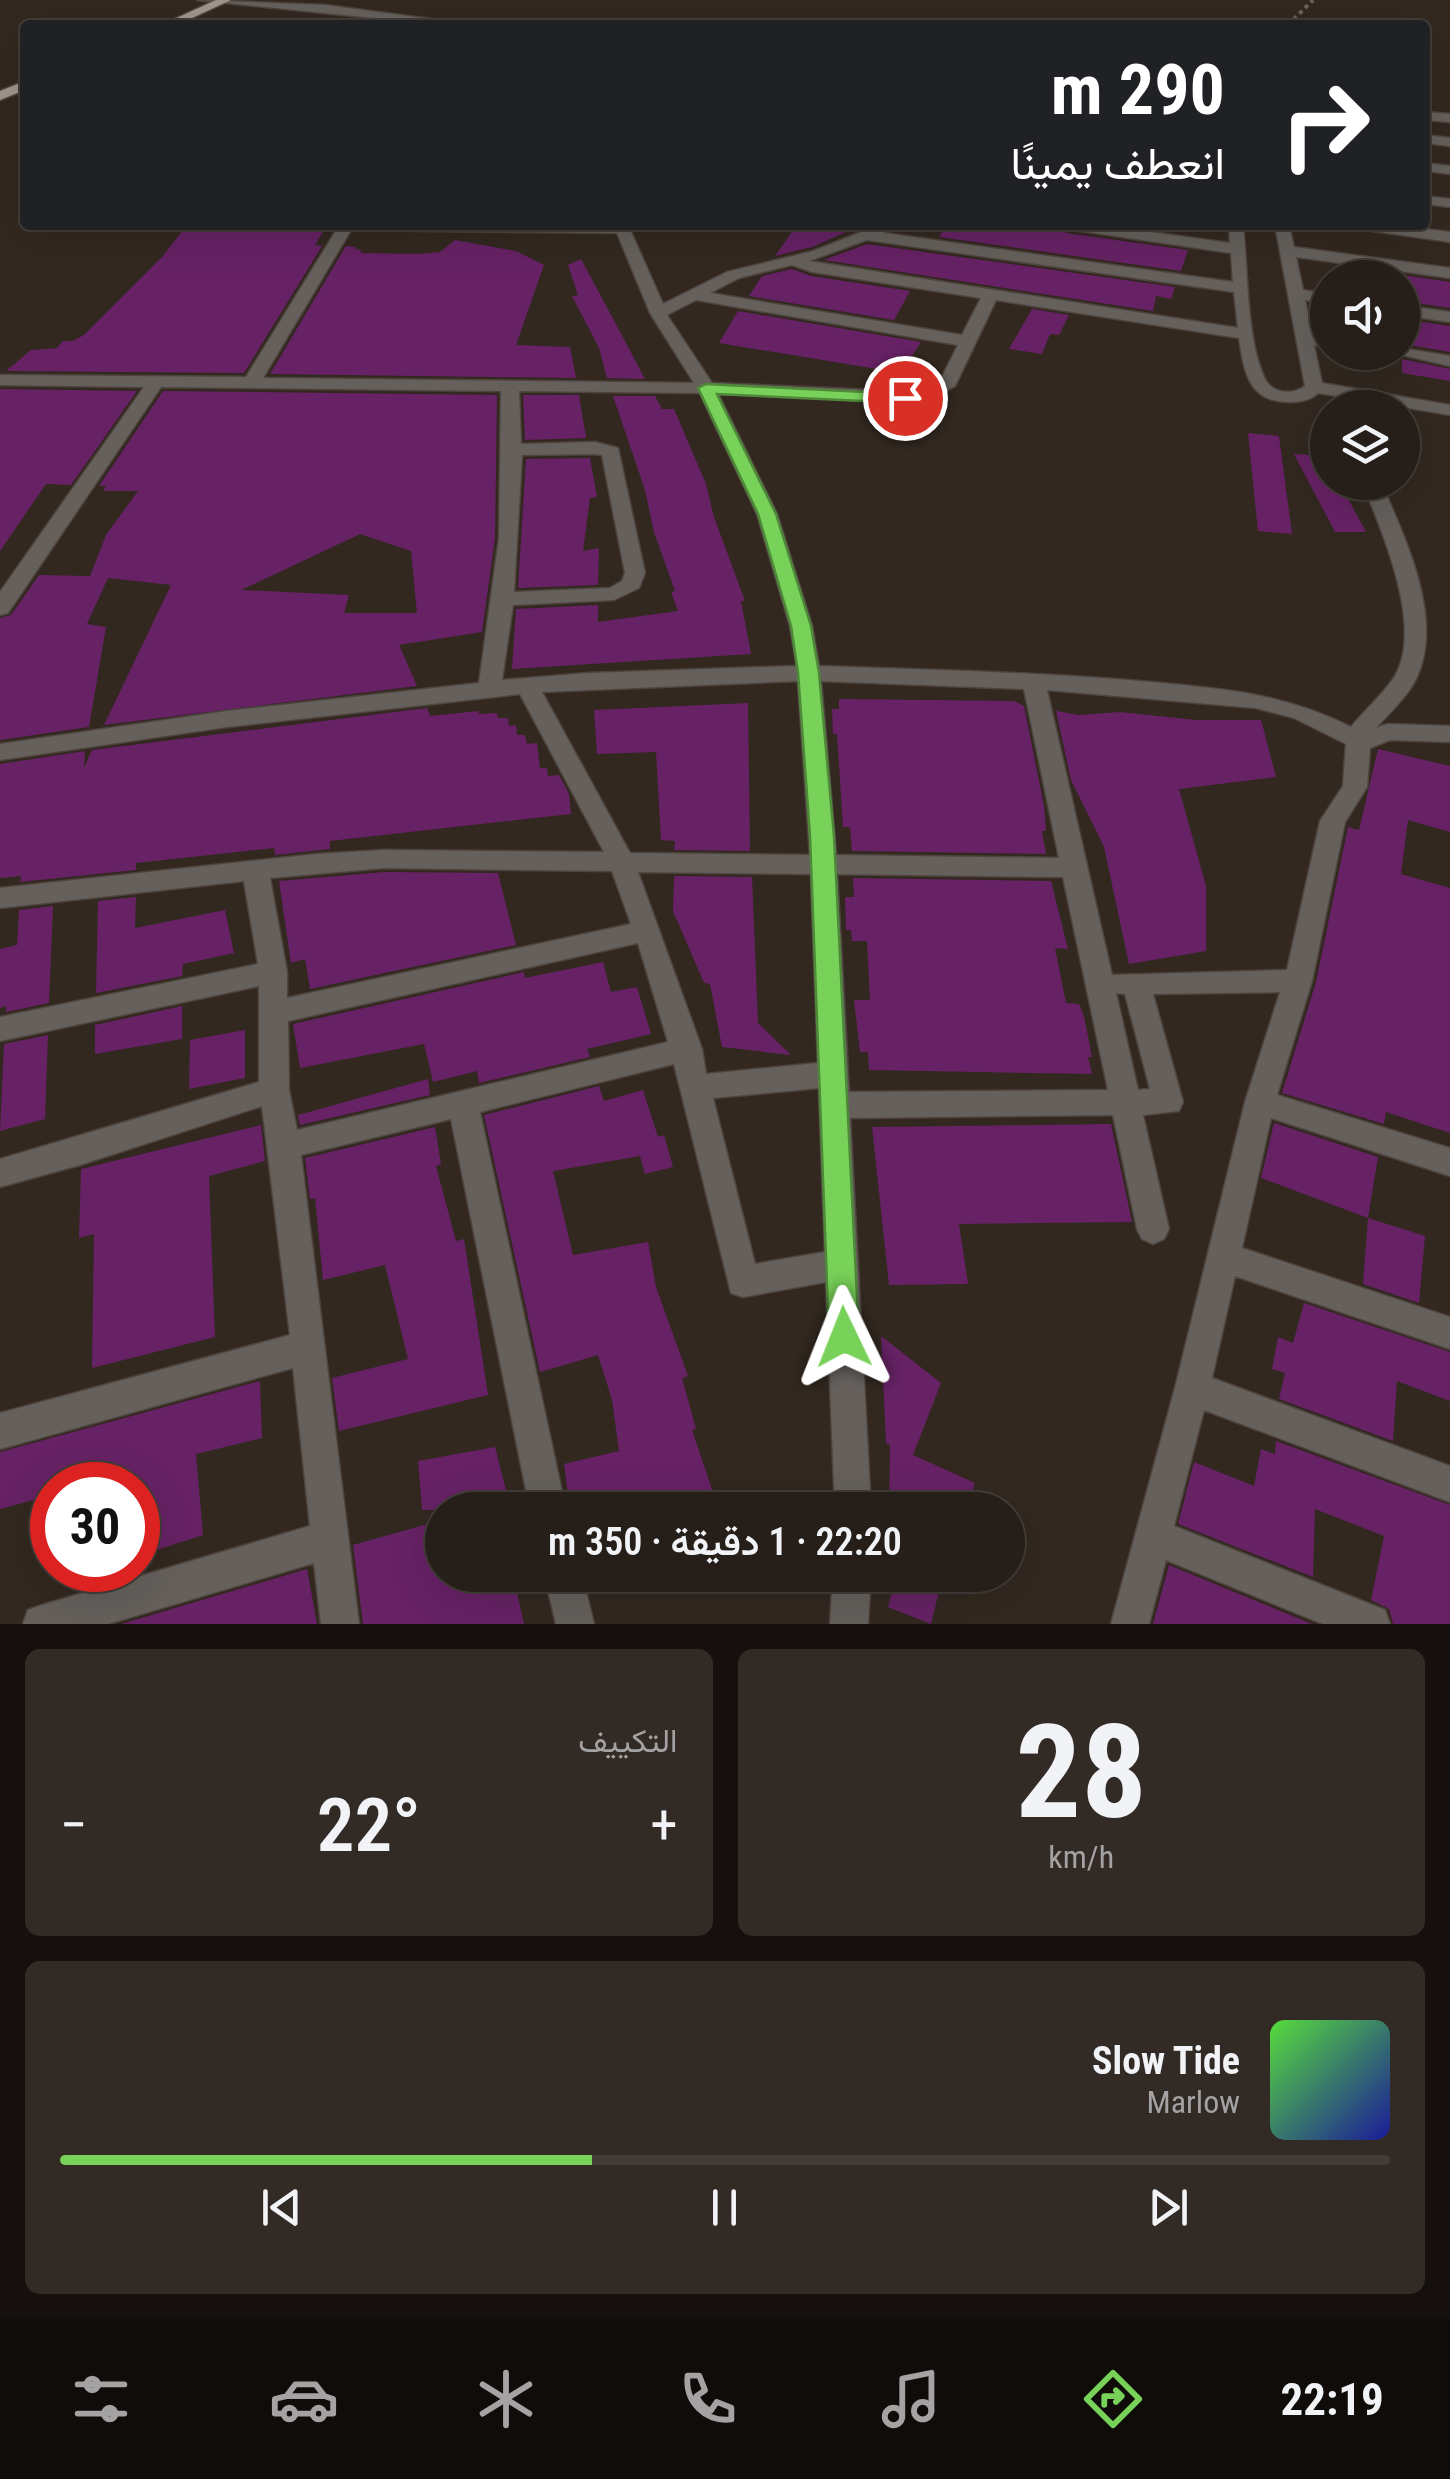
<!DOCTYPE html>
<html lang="ar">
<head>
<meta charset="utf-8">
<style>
  body { margin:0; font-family:"Roboto Condensed",Vazirmatn,sans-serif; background:#322b25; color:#f1f3f6; direction:rtl; height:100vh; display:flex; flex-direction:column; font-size:38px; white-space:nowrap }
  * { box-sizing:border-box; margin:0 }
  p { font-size:32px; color:#a4a2a2 }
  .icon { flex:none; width:55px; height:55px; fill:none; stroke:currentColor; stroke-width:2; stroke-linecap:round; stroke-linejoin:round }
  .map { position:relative; height:1624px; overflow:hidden; direction:ltr }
  .drawer { display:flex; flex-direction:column; gap:25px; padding:25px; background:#15100d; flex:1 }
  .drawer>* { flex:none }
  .guide { position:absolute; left:20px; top:20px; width:1410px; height:210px; border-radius:10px; box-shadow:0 10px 40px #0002,0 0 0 2px #423c37; direction:rtl; background:#202124; color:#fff; overflow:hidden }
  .tools { position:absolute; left:1310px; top:260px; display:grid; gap:20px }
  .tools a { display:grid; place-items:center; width:110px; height:110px; border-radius:50%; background:#261e18; box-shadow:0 10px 40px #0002,0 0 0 2px #423c37; font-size:50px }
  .speed { position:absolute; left:30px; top:1462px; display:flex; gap:20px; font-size:50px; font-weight:700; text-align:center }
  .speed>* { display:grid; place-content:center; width:130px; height:130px; border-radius:50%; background:#261e18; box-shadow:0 10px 40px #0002,0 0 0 2px #423c37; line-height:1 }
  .speed .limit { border:15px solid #d22; background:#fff; color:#111 }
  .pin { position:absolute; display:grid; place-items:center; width:85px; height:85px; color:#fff; margin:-42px; border:5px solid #fff; border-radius:50%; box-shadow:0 2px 10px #0007 }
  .me { position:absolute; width:110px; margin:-55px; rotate:358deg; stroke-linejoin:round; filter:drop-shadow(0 0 8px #0008) }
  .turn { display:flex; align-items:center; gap:35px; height:210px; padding:0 40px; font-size:45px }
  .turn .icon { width:130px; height:130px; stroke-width:2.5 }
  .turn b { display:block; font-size:70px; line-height:85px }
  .big { font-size:75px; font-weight:600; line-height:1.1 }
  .drawer .card { flex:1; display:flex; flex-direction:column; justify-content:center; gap:15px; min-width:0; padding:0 35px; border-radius:15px; background:#322b25 }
  .drawer .dial { align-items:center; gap:0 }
  .dial b { font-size:130px; line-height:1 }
  .song { display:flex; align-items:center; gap:30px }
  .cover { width:120px; height:120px; border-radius:15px; background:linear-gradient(135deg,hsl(110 70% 55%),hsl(240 70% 35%)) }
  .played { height:10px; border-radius:5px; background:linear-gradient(90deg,#78d158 40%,#423c37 40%) }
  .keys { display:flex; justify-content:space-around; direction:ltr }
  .heat { display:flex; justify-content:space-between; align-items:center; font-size:55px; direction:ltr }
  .drawer .tiles { flex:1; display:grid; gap:25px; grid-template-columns:1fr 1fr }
  .card:last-child { grid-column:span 2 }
  .trip { position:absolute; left:425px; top:1492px; width:600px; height:100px; border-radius:50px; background:#261e18; box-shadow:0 10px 40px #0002,0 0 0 2px #423c37; font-weight:600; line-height:100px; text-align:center; direction:rtl }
  .menu { display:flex; height:160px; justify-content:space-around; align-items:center; background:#0f0c0a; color:#a4a2a2 }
  .menu .icon { width:70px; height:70px }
  .menu .active { color:#78d158 }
  .menu b { font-size:45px; color:#f1f3f6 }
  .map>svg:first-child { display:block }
  .building { fill:#662265; fill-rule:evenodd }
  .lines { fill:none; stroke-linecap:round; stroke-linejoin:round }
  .street-casing { stroke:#4e443d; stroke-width:3 }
  .primary-casing { stroke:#4e443d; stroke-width:3 }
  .path { stroke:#6c635c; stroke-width:4; stroke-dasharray:4 4; stroke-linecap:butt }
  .street { fill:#65605c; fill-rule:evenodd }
  .primary { fill:#9f958d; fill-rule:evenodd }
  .route { fill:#78d158; stroke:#4e8839; stroke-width:2.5 }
</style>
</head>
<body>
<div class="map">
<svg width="1450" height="1624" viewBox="0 0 1450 1624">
  <rect width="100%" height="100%" fill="#322820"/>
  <!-- building -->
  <g class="building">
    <polygon points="187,225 311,225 309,229 324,230 315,245 322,246 244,373 6,371 31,350 57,348 63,341 73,341 84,335 162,257"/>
    <polygon points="797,225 862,225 812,247 775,256"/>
    <polygon points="974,225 1056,225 1066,233 1188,250 1181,271 939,237 945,227 971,231"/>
    <polygon points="455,240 516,251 544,265 516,345 570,347 576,378 270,374 346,246 356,247 354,249 362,250 360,253 420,254 440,252"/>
    <polygon points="867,244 1175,287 1171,299 1156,296 1153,311 824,260"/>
    <polygon points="581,259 610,313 645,379 607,378 599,348 572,296 578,295 568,265"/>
    <polygon points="792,269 811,276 910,291 894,320 749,296 762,276"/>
    <polygon points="1402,275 1450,282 1450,308 1402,301"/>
    <polygon points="1032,309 1069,315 1059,335 1050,334 1042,354 1009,349"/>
    <polygon points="738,311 921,342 901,373 719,343"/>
    <polygon points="1402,319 1450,326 1450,352 1402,344"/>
    <polygon points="1402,359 1450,369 1450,381 1402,373"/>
    <polygon points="0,389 137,391 71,485 46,484 0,551"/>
    <path d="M163 391 497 395 495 538 482 632 399 645 417 686 104 725 171 585 108 578 87 624 106 627 89 727 0 740V618L11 615 39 575 90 576 106 535 138 491H103L106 486H99ZM360 534 411 551 417 613H344L349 595 241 590Z"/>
    <polygon points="523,395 579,395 586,438 525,440"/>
    <polygon points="613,396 655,396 662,409 674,409 706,484 714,517 745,601 741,601 751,654 512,669 516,609 598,605 598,622 678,611 671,592 675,591 654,532 645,490"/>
    <polygon points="1248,433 1279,436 1292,534 1258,531"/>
    <polygon points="1294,454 1328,456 1328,482 1339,482 1366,532 1335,532"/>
    <polygon points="590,458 597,497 590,498 583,551 599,548 598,585 518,588 526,459"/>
    <polygon points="839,699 1014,701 1024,706 1044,806 1046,831 1042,831 1046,854 852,851 850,827 843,827 837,734 833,734 832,709 839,709"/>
    <polygon points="748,703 750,851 674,850 675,841 661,840 656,752 597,754 594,710"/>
    <polygon points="427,708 430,716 479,711 479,714 497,713 498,718 508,718 509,726 516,725 517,735 525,735 527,744 537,743 540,768 547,768 548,776 559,775 569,794 571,814 330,841 330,849 275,855 274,848 136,863 136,870 20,882 21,876 0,878 0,764 85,751 84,768 92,750"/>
    <polygon points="1056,711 1079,715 1120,712 1196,720 1261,720 1276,777 1179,789 1206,886 1206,951 1129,964 1104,847 1071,780"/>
    <polygon points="1378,749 1450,766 1450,832 1408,820 1401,874 1450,888 1450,1133 1386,1112 1384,1124 1282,1093 1316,982 1348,827 1359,830"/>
    <polygon points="384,872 498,873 516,945 310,989 305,959 291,963 279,881"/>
    <polygon points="674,876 752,877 758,1023 791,1055 722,1047 710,984 704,983 673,911"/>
    <polygon points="853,878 1051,881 1068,949 1055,948 1066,1003 1079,1004 1084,1016 1092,1057 1088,1057 1092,1074 869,1070 868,1052 860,1052 854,1000 870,1000 867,941 852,941 851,930 846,930 845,897 854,897"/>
    <polygon points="136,897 135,928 225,910 234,953 183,964 182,976 96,993 98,901"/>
    <polygon points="53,906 49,1003 6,1012 6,1006 0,1008 0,949 17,945 19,910"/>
    <polygon points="603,962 611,992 637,987 651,1034 587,1049 590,1057 479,1083 477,1071 433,1082 424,1044 300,1068 293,1024 524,972 525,978"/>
    <polygon points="182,1006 182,1039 95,1054 95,1025"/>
    <polygon points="245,1030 245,1078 189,1089 190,1040"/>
    <polygon points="48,1035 45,1119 0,1131 4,1044"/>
    <polygon points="428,1079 430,1095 300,1125 298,1115"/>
    <polygon points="599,1086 604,1101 643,1090 658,1137 664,1135 673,1167 645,1174 640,1156 553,1171 573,1255 648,1242 656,1287 688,1376 682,1378 696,1429 692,1430 719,1510 570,1510 564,1464 619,1451 612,1400 598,1355 540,1372 484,1115"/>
    <polygon points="1274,1123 1378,1157 1368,1218 1261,1178"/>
    <polygon points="1111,1124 1132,1222 959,1224 968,1284 889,1285 872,1127"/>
    <polygon points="261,1125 265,1161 209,1176 215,1337 92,1368 94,1234 79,1238 81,1169"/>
    <polygon points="435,1127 441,1164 436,1166 456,1241 464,1239 488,1395 339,1431 332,1378 408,1359 385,1265 323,1280 315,1198 310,1199 305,1158"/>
    <polygon points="1368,1218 1425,1236 1419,1303 1363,1284"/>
    <polygon points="1304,1303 1450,1352 1450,1401 1397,1381 1393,1441 1279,1399 1285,1373 1272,1369 1278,1337 1293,1343"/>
    <polygon points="881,1336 941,1383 913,1455 975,1483 968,1510 889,1510 890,1445 886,1443"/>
    <polygon points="260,1381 262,1438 196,1454 203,1535 138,1556 138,1485 52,1485 52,1495 0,1509 0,1452"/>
    <polygon points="1276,1441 1450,1505 1450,1624 1393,1624 1389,1609 1371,1600 1384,1536 1315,1509 1313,1577 1178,1524 1194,1462 1254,1486 1261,1449 1275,1454"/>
    <polygon points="495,1447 511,1510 422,1510 418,1461"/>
    <polygon points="442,1520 442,1575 513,1575 524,1624 363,1624 353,1545"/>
    <polygon points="1169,1565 1312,1624 1153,1624"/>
    <polygon points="307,1569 317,1624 121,1624"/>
    <polygon points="896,1575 943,1575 931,1624 888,1607"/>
  </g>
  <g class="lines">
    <!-- street casing -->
    <g class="street-casing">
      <g id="street">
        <polygon points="197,0 325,5 476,25 441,25"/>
        <polygon points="1425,112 1450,114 1450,122 1425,120"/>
        <polygon points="1425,135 1450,138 1450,146 1425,143"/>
        <polygon points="1425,163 1450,166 1450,174 1425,171"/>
        <polygon points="1425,196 1450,199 1450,207 1425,204"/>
        <path d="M334 225H628L663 304 727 272 813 251 879 225 889 229 884 233 1233 282 1231 253 1067 229 1060 225H1099L1230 243 1229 225H1243C1248 270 1246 339 1265 379 1272 394 1294 395 1305 386L1275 225H1289L1294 247 1450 268V278L1296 257 1303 290 1328 294V304L1305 300 1312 334 1328 337V347L1314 345 1322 383 1450 405V415L1318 393C1310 401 1299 402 1287 402 1248 401 1244 371 1239 338L996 300 955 386 928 401 718 394 777 514 812 626 819 666C929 670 1040 672 1150 682 1224 689 1283 693 1351 727 1364 711 1381 696 1393 679 1426 630 1382 532 1362 482H1381C1405 539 1445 619 1416 679 1407 697 1389 713 1376 728L1388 724 1450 726V742L1390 740 1370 748 1367 787 1345 822 1312 981 1277 1095 1450 1148V1176L1271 1118 1242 1248 1450 1317V1349L1235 1276 1212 1378 1450 1466V1502L1204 1410 1174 1526 1385 1610 1390 1624H1323L1166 1560 1149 1624H1111L1175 1388 1245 1102 1280 992 1153 994 1183 1102 1179 1111 1143 1115 1169 1229 1164 1239 1153 1244 1142 1239 1137 1229 1113 1115 850 1118 871 1510H835L826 1282 743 1297 731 1293 674 1064 480 1112 566 1510H530L451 1119 301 1155 359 1624H321L314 1563 108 1624H23L28 1610 42 1605 310 1526 293 1368 0 1449V1413L290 1335 262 1106 80 1165 0 1187V1159L259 1082V986L0 1041V1017L258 964 244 881 0 908V888L317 854 384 850 604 852 520 694 227 727 0 760V744L227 711 479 683 499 538 501 391 161 387 8 613 0 615V592L144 387 0 385V375L246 377 337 229ZM351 230 617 233 650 313 694 383 263 378ZM867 240 1234 292 1238 328 809 261ZM792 265 812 272 981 298 962 335 710 293 739 278ZM696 300 958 345 939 383 919 392 712 383 667 315ZM519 391 700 393 757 514 790 626 797 666 589 673 502 680 513 605 614 600 639 588 645 573 618 448 595 442 521 444ZM595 454 602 455 625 573 622 581 610 588 514 592 522 455ZM798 681 810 855 630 853 542 692ZM821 681 1024 689 1059 858 836 855ZM1047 690 1256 708 1294 718 1346 744 1343 786 1320 821 1287 970 1112 975ZM384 868 612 871 631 924 287 998V972L270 878ZM638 872 811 874 818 1063 706 1074 702 1049ZM837 874 1063 877 1108 1090 849 1092ZM638 943 668 1042 297 1130 289 1090 288 1021ZM1116 993 1125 994 1150 1089 1138 1090ZM819 1088 825 1252 755 1264 713 1098Z"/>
        <polygon points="1352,225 1393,225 1450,232 1450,242 1359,229"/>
        <polygon points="1402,305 1450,312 1450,322 1402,315"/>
        <polygon points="1402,348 1450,356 1450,366 1389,352 1402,352"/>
        <polygon points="544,1575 582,1575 594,1624 556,1624"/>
        <polygon points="833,1575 871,1575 868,1624 830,1624"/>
      </g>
    </g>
    <!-- primary casing -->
    <g class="primary-casing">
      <g id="primary">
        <polygon points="216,0 231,0 177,25 161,25"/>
        <polygon points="25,81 25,90 0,100 0,91"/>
      </g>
    </g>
    <!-- path -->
    <polyline class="path" points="1288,25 1313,0"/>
    <!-- street -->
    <use href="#street" class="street"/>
    <!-- primary -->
    <use href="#primary" class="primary"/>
  </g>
  <!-- route -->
  <polygon class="route" points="706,384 905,394 913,398 905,403 717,394 776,514 811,626 819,673 834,836 859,1337 855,1347 844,1352 833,1347 829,1337 810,836 798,673 791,626 758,514 698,388"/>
</svg>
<div class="tools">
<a><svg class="icon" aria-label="sound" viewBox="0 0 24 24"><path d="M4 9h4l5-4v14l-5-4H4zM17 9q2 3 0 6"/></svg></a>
<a><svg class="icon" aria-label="layers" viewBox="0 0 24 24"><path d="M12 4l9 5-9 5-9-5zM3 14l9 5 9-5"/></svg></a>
</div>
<div class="speed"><div class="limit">30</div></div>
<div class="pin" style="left:905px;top:398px;background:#d93025"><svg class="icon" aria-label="arrive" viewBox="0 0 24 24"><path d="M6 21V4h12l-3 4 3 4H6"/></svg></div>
<svg class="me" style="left:844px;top:1337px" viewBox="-20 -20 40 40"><path d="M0-17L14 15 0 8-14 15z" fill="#78d158" stroke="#fff" stroke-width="4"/></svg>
<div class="trip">22:20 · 1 دقيقة · 350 m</div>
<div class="guide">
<div class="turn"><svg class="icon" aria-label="right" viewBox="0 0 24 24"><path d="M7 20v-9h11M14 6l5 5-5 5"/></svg><div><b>290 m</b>انعطف يمينًا</div></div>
</div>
</div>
<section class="drawer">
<div class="tiles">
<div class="card dial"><b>28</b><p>km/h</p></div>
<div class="card"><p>التكييف</p>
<div class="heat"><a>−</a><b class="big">22°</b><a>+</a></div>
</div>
<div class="card">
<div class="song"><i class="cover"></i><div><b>Slow Tide</b><p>Marlow</p></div></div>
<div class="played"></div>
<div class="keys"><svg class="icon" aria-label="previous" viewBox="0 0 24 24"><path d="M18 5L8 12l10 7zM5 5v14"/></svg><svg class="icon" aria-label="pause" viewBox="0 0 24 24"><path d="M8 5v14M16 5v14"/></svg><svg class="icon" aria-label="next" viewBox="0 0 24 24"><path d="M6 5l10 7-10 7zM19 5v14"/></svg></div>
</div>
</div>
</section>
<nav class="menu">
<b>22:19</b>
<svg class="icon active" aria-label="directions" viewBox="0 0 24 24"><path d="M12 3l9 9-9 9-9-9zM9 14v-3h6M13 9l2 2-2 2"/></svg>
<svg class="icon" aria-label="music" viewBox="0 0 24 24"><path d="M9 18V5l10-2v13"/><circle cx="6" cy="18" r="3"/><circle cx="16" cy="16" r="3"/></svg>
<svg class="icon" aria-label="phone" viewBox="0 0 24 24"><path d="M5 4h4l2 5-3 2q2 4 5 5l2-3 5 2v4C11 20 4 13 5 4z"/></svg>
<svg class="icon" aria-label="climate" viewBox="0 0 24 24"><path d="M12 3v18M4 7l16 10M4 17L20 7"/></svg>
<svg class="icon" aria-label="car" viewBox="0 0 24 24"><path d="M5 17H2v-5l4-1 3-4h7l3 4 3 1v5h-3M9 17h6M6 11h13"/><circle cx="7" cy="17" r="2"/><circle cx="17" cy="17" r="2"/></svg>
<svg class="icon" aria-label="filters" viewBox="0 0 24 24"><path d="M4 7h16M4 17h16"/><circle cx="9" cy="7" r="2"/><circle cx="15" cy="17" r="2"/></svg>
</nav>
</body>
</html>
